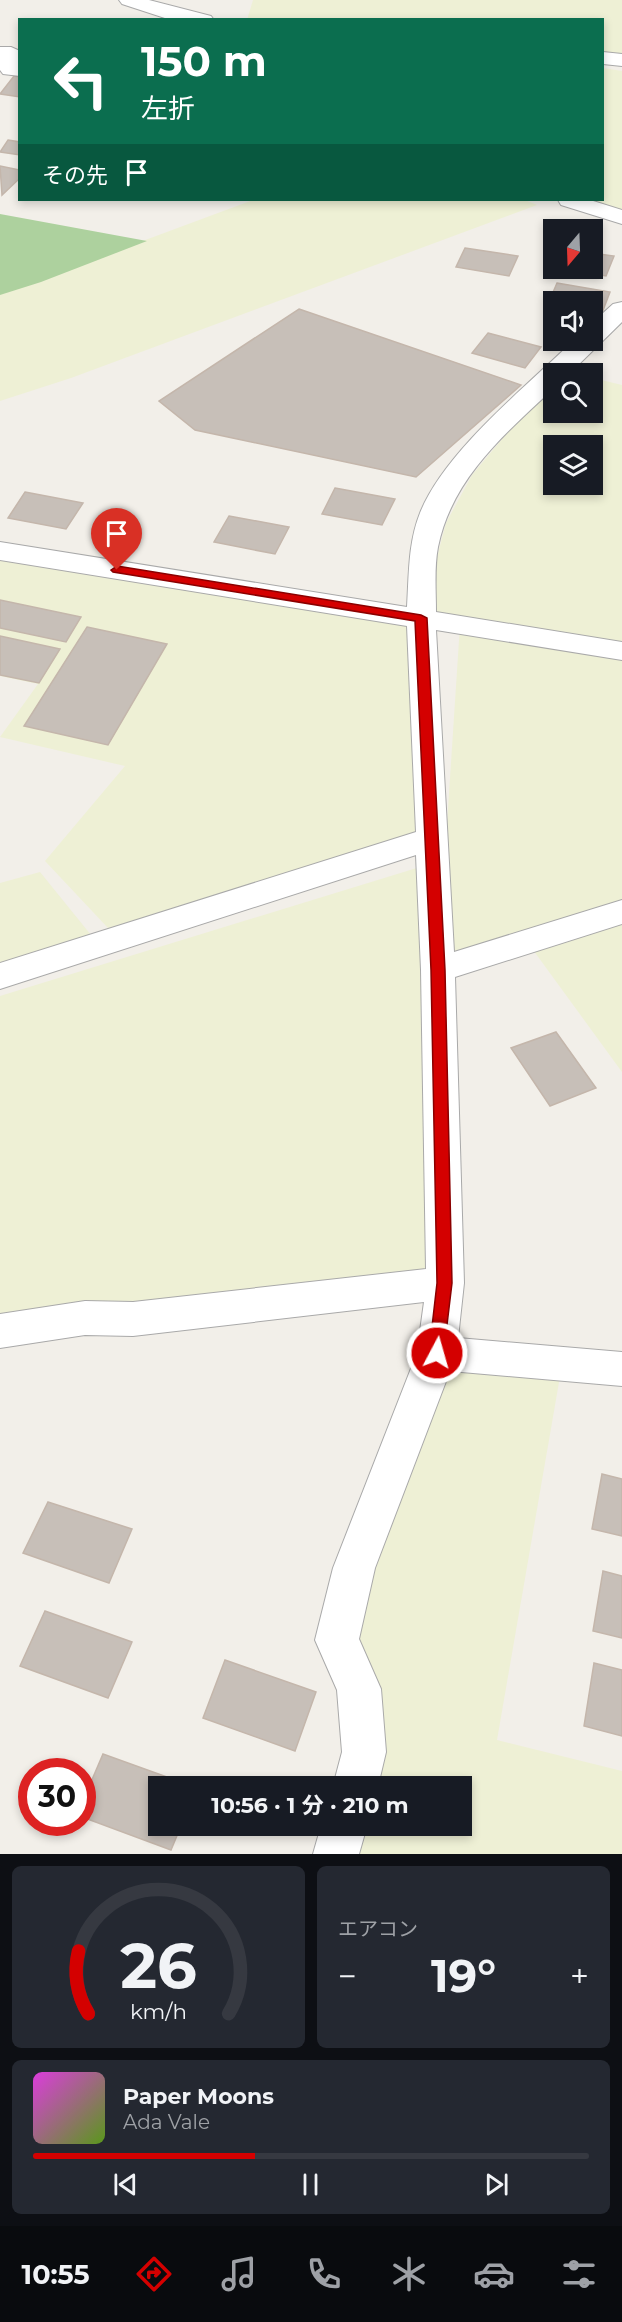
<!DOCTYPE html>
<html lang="ja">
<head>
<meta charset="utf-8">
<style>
  body { margin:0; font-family:Montserrat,"Noto Sans JP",sans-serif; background:#242831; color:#f1f3f6; height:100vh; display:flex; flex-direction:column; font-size:22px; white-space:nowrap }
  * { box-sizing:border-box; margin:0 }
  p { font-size:20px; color:#9ea1a6 }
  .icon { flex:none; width:33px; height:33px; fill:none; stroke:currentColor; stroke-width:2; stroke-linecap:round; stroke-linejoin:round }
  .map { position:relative; height:1854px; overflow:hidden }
  .drawer { display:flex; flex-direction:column; gap:12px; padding:12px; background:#0d0f14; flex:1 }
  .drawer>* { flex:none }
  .guide { position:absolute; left:18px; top:18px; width:586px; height:183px; border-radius:0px; box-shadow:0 3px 9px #0003; background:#0b6e4f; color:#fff; overflow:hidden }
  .needle { width:39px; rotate:199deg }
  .fabs { position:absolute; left:543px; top:219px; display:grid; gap:12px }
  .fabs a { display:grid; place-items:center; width:60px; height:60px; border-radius:0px; background:#171b24; box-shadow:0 3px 9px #0003; font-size:30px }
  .speed { position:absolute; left:18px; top:1758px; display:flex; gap:12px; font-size:30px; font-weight:700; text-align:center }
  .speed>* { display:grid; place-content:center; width:78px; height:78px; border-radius:50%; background:#171b24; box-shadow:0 3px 9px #0003; line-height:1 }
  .speed .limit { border:9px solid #d22; background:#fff; color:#111 }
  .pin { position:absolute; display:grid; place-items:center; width:51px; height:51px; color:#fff; margin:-62px -26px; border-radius:50% 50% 50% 0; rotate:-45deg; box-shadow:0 0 6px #0007 }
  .pin .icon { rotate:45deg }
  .me { position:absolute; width:66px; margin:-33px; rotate:6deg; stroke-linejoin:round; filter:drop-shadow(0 0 4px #0008) }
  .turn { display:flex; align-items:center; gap:21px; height:126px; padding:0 24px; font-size:27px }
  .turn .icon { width:78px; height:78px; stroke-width:2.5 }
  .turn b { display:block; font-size:42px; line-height:51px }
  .then { display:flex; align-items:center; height:57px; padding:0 24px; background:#0003; gap:12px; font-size:22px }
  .big { font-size:45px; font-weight:700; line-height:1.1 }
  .drawer .widget { flex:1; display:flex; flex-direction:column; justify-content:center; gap:9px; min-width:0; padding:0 21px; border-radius:9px; background:#242831 }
  .drawer .dial { align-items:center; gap:0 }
  .dial svg { height:156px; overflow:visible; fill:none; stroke:#363941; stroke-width:7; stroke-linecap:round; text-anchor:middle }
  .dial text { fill:#f1f3f6; stroke:none }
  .song { display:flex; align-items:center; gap:18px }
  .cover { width:72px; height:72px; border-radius:9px; background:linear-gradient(135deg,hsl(300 70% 55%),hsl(90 70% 35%)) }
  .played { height:6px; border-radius:3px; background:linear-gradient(90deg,#d40000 40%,#363941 40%) }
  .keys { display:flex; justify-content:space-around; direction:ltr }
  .heat { display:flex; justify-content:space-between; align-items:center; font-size:33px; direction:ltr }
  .drawer .tiles { flex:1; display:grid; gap:12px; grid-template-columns:1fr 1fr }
  .widget:last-child { grid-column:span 2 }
  .trip { position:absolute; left:148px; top:1776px; width:324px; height:60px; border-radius:0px; background:#171b24; box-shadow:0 3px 9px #0003; font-weight:700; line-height:60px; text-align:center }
  .dock { display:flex; height:96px; justify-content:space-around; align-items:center; background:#090b0e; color:#9ea1a6 }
  .dock .icon { width:42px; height:42px }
  .dock .on { color:#d40000 }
  .dock b { font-size:27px; color:#f1f3f6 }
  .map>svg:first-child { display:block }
  .farmland { fill:#eef0d5; fill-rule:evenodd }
  .forest { fill:#add19e }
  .building { fill:#c7bfb8; stroke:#c4b6ab; stroke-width:1.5 }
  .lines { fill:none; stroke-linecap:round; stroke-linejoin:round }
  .minor-casing { stroke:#a9a9a9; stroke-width:2 }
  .minor { fill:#fff; fill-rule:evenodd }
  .route { fill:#d40000; stroke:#8a0000; stroke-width:1.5 }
</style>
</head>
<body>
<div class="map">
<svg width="622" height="1854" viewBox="0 0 622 1854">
  <rect width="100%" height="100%" fill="#f2efe9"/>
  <!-- farmland -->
  <g class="farmland">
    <polygon points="253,0 622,0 622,55 603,54 603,20 247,20"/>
    <polygon points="603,68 622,71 622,214 584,200 603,200"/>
    <polygon points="253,200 525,200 537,205 71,378 0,401 0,294"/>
    <path d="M593 378 622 385V1072L528 943 438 970 445 1283 0 1341V996L433 863 438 962 460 625 422 619 431 839 108 928 45 861 125 766 0 737 38 684 0 676V551L421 618 446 523 472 475 513 426 553 390 554 412H592ZM554 446H592V484H554Z"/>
    <polygon points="40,872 91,935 0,963 0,883"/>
    <polygon points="437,1353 562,1365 497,1740 622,1771 622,1854 336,1854 344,1826 462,1826 462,1786 355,1786 364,1752 337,1640"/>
  </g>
  <!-- forest -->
  <polygon class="forest" points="0,214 147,241 41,282 0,295"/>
  <!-- building -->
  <g class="building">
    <polygon points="14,76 20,77 20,97 0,94"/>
    <polygon points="8,140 20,142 20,155 0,152"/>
    <polygon points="0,166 20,170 20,178 2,195"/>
    <polygon points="465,248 518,256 509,276 456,267"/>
    <polygon points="592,253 614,256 606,276 559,268 592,268"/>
    <polygon points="557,283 610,292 602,313 592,311 592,302 554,302 554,305 548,304"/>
    <polygon points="299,309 521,385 416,477 195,430 159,401"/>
    <polygon points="488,333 541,347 525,368 472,353"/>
    <polygon points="335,488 395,499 382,525 322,514"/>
    <polygon points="25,492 83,503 66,529 8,518"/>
    <polygon points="229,516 289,527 275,554 214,542"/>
    <polygon points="0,600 81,617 66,642 0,628"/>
    <polygon points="87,627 167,644 108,745 24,726"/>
    <polygon points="0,636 60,649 39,683 0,675"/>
    <polygon points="556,1032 596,1088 550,1106 511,1048"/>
    <polygon points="602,1474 622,1479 622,1536 592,1529"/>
    <polygon points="48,1502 132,1529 109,1583 23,1553"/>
    <polygon points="603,1571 622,1576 622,1638 593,1631"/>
    <polygon points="45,1611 132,1642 108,1698 20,1666"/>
    <polygon points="225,1660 316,1692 295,1751 203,1718"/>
    <polygon points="594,1663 622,1670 622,1736 584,1726"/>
    <polygon points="103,1754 192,1786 159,1786 159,1826 181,1826 171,1850 82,1817 82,1803"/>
  </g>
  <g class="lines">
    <!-- minor casing -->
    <g class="minor-casing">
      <g id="minor">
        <polygon points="119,0 149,0 211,16 214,20 171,20 122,4"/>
        <polygon points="0,47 11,47 20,51 20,76 3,74 0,70"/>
        <polygon points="603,52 622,54 622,66 603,64"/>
        <polygon points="558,200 590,200 622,210 622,224 561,205"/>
        <path d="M622 302V322L569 374H554V388C505 434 452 478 438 547 434 567 436 591 436 612L622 642V660L436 630 454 952 622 900V924L455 977 464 1283 458 1338 622 1352V1386L450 1371 375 1568 359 1639 381 1689 386 1752 378 1786H333L342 1752 337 1690 315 1640 333 1568 417 1353 424 1302 133 1336 85 1335 0 1348V1314L85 1301 133 1302 426 1269 421 970 416 855 0 989V963L416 832 407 626 0 560V542L407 607C409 575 408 543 420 513 445 451 526 387 574 340H592V323L613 304Z"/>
        <polygon points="321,1826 367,1826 359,1854 313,1854"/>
      </g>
    </g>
    <!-- minor -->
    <use href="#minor" class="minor"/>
  </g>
  <!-- route -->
  <polygon class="route" points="117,566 421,615 427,618 445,970 452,1283 443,1358 437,1360 432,1358 429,1353 437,1283 431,970 415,621 113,572 111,570"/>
</svg>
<div class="fabs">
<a><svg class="needle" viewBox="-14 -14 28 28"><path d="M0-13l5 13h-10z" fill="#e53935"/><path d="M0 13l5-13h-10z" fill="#9ea1a6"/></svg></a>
<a><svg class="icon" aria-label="sound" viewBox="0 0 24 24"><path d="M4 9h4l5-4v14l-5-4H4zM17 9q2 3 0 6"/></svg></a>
<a><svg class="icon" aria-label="search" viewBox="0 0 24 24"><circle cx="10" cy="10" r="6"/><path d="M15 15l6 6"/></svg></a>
<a><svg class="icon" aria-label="layers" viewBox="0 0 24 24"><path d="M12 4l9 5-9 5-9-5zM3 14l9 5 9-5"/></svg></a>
</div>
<div class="speed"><div class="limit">30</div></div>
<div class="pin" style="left:117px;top:570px;background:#d93025"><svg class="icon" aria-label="arrive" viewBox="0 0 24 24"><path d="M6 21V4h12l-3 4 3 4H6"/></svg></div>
<svg class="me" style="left:437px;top:1353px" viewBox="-20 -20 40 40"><circle r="17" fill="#d40000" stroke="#fff" stroke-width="3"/><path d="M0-11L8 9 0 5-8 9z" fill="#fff"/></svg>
<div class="trip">10:56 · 1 分 · 210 m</div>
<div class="guide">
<div class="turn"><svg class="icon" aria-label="left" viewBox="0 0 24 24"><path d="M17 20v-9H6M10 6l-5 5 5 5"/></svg><div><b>150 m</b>左折</div></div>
<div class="then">その先<svg class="icon" aria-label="arrive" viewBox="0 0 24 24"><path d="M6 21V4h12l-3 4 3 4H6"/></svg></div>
</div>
</div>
<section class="drawer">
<div class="tiles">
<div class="widget dial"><svg viewBox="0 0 100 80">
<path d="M14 69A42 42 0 1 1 86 69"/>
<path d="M14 69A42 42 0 0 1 9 37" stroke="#d40000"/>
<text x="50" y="56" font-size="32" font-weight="700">26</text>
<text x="50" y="72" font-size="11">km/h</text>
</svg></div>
<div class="widget"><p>エアコン</p>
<div class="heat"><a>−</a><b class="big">19°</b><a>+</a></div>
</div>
<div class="widget">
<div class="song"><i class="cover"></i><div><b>Paper Moons</b><p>Ada Vale</p></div></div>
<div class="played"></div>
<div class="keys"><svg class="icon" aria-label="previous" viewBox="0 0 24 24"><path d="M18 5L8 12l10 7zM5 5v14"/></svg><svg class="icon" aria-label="pause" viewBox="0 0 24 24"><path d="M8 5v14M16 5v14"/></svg><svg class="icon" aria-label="next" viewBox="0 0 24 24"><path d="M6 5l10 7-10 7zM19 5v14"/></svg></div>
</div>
</div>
</section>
<nav class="dock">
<b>10:55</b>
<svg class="icon on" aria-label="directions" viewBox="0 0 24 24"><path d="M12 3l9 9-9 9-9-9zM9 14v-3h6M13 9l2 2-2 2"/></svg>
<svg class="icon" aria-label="music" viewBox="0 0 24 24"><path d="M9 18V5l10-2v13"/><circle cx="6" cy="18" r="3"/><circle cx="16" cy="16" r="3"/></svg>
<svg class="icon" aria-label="phone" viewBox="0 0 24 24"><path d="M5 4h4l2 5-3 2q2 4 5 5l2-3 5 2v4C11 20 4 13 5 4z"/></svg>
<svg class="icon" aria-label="climate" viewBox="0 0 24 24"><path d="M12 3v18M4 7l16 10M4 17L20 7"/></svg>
<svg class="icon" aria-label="car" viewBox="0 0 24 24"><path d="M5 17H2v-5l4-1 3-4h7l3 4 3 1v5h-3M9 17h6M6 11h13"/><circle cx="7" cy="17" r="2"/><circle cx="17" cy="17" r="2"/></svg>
<svg class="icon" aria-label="filters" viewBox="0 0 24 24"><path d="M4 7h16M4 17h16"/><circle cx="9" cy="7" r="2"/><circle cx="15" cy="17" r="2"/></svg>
</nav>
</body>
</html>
